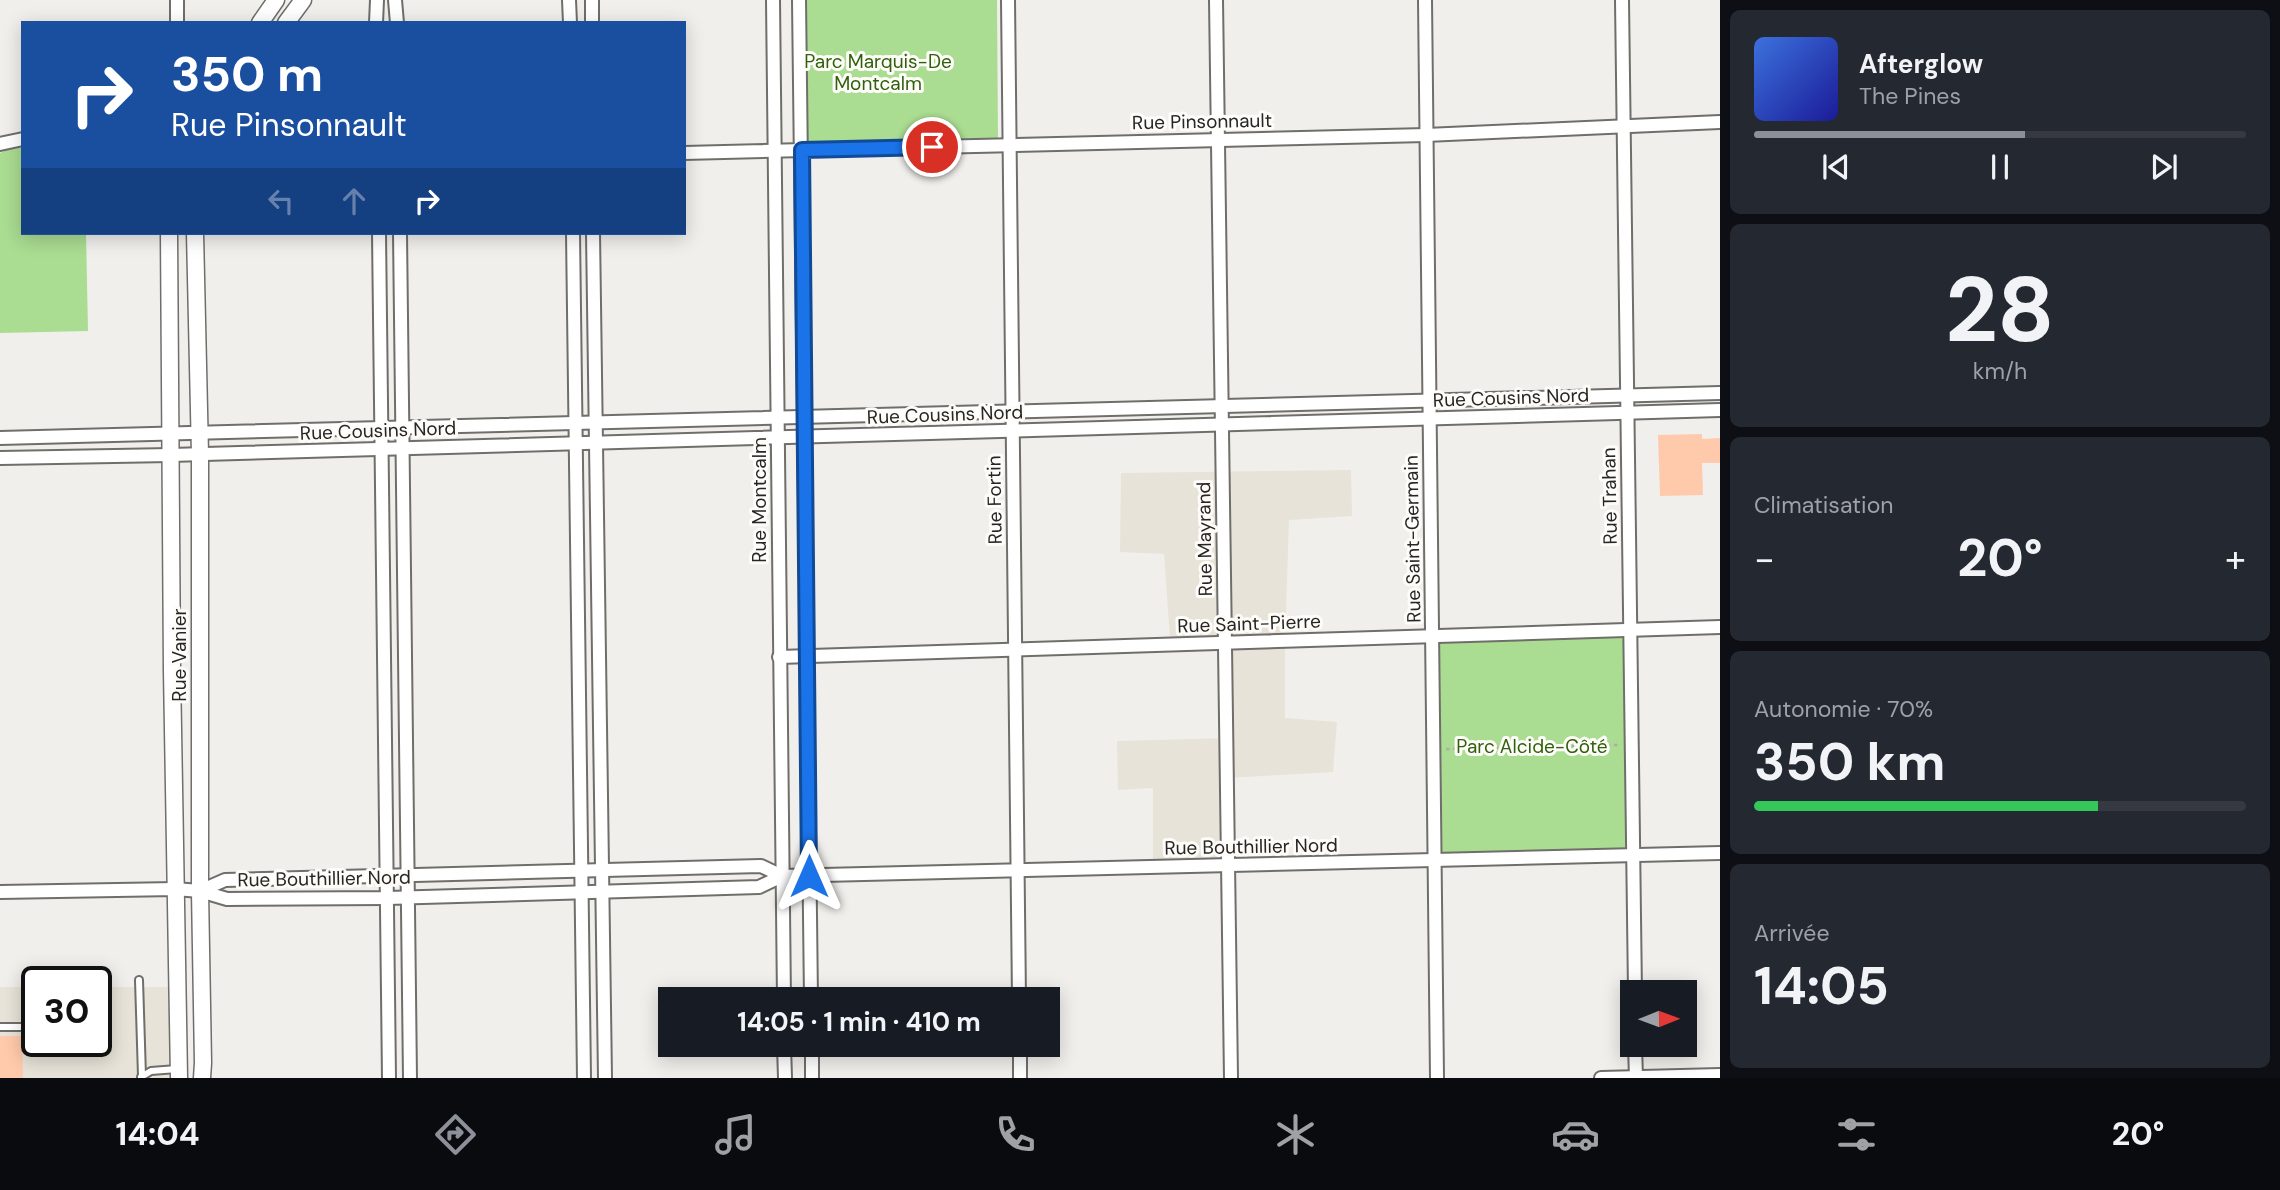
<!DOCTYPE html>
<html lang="fr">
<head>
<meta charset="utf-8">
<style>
  body { margin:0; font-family:"DM Sans",sans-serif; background:#242831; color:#f1f3f6; height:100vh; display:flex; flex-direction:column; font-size:26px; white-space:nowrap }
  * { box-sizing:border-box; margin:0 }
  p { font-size:23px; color:#9ea1a6 }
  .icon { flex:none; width:38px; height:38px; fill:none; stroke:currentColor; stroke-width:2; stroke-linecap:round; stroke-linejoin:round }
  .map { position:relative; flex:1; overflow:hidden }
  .side { display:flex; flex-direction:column; gap:10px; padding:10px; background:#0d0f14; width:560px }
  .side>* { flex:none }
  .hud { position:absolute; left:21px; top:21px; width:665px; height:214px; border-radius:0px; box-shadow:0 4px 18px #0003; background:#1a4fa0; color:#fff; overflow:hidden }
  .needle { width:46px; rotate:89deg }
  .buttons { position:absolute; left:1620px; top:980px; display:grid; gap:14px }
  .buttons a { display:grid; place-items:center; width:77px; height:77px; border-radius:0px; background:#171b24; box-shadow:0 4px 18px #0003; font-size:35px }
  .speed { position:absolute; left:21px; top:966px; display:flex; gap:14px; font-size:35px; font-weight:700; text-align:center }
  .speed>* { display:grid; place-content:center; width:91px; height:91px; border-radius:50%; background:#171b24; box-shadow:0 4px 18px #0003; line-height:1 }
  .speed .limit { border:4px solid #111; border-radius:10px; background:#fff; color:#111 }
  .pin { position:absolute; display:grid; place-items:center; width:60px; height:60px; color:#fff; margin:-30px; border:4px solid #fff; border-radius:50%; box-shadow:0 2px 7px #0007 }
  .me { position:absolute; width:77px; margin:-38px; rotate:0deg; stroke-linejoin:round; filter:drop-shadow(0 0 5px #0008) }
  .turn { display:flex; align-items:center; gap:24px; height:147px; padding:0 35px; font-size:32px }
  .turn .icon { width:91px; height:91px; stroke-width:2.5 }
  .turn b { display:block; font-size:49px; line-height:60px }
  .lanes { display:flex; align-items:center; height:66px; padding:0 35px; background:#0003; justify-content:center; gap:35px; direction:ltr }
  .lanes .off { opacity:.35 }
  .big { font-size:52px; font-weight:700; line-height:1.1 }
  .side .widget { flex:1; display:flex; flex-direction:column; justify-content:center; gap:10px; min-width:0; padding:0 24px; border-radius:10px; background:#242831 }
  .side .dial { align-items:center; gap:0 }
  .dial b { font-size:91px; line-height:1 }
  .song { display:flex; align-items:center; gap:21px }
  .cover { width:84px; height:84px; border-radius:10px; background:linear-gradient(135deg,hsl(220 70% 55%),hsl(240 70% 35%)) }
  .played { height:7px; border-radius:4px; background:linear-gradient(90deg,#8c9099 55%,#363941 55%) }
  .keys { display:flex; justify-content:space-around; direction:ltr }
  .heat { display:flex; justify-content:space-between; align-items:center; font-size:38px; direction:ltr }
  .charge { height:10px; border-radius:5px; background:linear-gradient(90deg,#34c759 70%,#363941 0) }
  .trip { position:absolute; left:658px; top:987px; width:402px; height:70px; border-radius:0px; background:#171b24; box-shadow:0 4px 18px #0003; font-weight:700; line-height:70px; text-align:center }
  .tabs { display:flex; height:112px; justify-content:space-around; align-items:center; background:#090b0e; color:#9ea1a6 }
  .tabs .icon { width:49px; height:49px }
  .tabs .on { color:#8c9099 }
  .tabs b { font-size:32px; color:#f1f3f6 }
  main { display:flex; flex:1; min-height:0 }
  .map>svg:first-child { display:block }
  .built { fill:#e8e3d8 }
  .green { fill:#aadc91 }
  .building { fill:#ffcaab }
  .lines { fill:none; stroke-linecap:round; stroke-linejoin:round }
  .service-casing { stroke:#706e6b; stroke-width:10 }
  .minor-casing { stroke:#706e6b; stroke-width:16 }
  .tertiary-casing { stroke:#706e6b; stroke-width:19 }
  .path { stroke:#aeadaa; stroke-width:2.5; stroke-dasharray:3.5 3.5; stroke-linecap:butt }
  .service { stroke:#fff; stroke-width:6 }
  .minor { stroke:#fff; stroke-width:12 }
  .tertiary { stroke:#fff; stroke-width:16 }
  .route-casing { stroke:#114b97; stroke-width:18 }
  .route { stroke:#1a73e8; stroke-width:12 }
  .labels { text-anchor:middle; stroke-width:6; stroke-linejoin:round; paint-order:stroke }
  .park-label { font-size:19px; fill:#30600d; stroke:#fefcf8 }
  .street-label { font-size:19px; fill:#272625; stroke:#fefcf8 }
</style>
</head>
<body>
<main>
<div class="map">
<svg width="1720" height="1078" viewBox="0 0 1720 1078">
  <rect width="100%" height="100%" fill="#f1efeb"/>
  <!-- built -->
  <g class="built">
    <polygon points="1351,470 1352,516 1289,520 1285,641 1285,718 1337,722 1333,772 1227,778 1228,865 1153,867 1153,788 1118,790 1117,741 1231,738 1225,643 1171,652 1164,554 1120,552 1121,473"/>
    <polygon points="0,987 37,987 37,1041 96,1041 96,987 177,987 179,1078 0,1078"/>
  </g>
  <!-- green -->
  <g class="green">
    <polygon points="805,0 997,0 998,141 807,146"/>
    <polygon points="16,145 23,145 23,233 86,233 88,331 0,333 0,153"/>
    <polygon points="1630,630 1633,855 1435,860 1432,636"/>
  </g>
  <!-- building -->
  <g class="building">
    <polygon points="1702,434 1702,439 1720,438 1720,463 1702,463 1703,495 1660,496 1658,435"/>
    <polygon points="0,1036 22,1036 23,1078 0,1078"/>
  </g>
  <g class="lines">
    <!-- service casing -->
    <g class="service-casing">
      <g id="service">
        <polyline points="139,980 142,1076"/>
        <polyline points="0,1027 24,1027 37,1031"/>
        <polyline points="53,1041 68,1052"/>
        <polyline points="141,1077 151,1071 177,1069"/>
      </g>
    </g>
    <!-- minor casing -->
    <g class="minor-casing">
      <g id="minor">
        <polyline points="177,0 177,23"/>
        <polyline points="395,0 397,23"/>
        <polyline points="569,0 570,23"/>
        <polyline points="592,0 592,23"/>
        <polyline points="773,0 784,999"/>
        <polyline points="799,0 811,999"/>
        <polyline points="1008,0 1019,999"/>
        <polyline points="1216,0 1231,1078"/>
        <polyline points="1425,0 1437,1078"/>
        <polyline points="1622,0 1635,992"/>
        <polyline points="376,23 377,0"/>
        <polyline points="0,144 23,139"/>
        <polyline points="684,153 1426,135 1720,122"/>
        <polyline points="379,233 389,1078"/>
        <polyline points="400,233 410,1078"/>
        <polyline points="573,233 584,1078"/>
        <polyline points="593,233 605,1078"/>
        <polyline points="0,438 1720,393"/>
        <polyline points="0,458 171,455 1720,410"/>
        <polyline points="779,657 1720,627"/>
        <polyline points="200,891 225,880 761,866 782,876"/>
        <polyline points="0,892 175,889 200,891 227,899 388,898 759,887 782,876 1720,853"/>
        <polyline points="784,1045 785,1078"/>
        <polyline points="812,1045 812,1078"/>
        <polyline points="1020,1045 1020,1078"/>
        <polyline points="1635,1045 1636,1078"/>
        <polyline points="1601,1078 1720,1075"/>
      </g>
    </g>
    <!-- tertiary casing -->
    <g class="tertiary-casing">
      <g id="tertiary">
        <polyline points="260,23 276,0"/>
        <polyline points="286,23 303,0"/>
        <polyline points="169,233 172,671 179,1078"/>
        <polyline points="195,233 200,454 200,891 203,1063 202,1078"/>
      </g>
    </g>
    <!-- path -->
    <polyline class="path" points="1446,749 1618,745"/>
    <!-- service -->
    <use href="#service" class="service"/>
    <!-- minor -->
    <use href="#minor" class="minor"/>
    <!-- tertiary -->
    <use href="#tertiary" class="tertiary"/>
  </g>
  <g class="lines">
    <!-- route casing -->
    <g class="route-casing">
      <polyline id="route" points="809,876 802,150 932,147"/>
    </g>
    <!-- route -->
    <use href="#route" class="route"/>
  </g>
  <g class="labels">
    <!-- park labels -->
    <g class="park-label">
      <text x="878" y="68">Parc Marquis-De<tspan x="878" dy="22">Montcalm</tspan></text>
      <text x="1532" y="753">Parc Alcide-Côté</text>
    </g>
    <!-- street labels -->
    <g class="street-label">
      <text transform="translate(1202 121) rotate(-1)" y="7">Rue Pinsonnault</text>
      <text transform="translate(1511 397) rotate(-2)" y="7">Rue Cousins Nord</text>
      <text transform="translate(945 414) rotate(-2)" y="7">Rue Cousins Nord</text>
      <text transform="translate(378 430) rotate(-2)" y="7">Rue Cousins Nord</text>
      <text transform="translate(1609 496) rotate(-91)" y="7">Rue Trahan</text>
      <text transform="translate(759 500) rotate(-90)" y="7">Rue Montcalm</text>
      <text transform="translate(994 500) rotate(-91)" y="7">Rue Fortin</text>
      <text transform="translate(1204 539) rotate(-91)" y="7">Rue Mayrand</text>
      <text transform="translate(1412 539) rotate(-91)" y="7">Rue Saint-Germain</text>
      <text transform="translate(1249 623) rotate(-2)" y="7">Rue Saint-Pierre</text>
      <text transform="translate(179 655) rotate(-90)" y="7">Rue Vanier</text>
      <text transform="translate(1251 846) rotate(-1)" y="7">Rue Bouthillier Nord</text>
      <text transform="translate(324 878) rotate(-1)" y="7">Rue Bouthillier Nord</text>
    </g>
  </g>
</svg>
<div class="buttons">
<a><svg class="needle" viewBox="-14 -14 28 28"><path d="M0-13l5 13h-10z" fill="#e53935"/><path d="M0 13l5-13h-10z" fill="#9ea1a6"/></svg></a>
</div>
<div class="speed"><div class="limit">30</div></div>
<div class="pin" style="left:932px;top:147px;background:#d93025"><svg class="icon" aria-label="arrive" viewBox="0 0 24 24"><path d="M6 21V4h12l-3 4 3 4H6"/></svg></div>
<svg class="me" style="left:809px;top:876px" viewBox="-20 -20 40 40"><path d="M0-17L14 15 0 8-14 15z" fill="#1a73e8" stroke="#fff" stroke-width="4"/></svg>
<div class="trip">14:05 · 1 min · 410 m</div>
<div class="hud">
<div class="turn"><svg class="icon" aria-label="right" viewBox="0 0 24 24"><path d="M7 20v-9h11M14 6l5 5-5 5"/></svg><div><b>350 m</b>Rue Pinsonnault</div></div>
<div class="lanes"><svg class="icon off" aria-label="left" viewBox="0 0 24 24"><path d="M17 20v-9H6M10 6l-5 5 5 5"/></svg><svg class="icon off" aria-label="ahead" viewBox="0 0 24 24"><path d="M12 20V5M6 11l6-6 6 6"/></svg><svg class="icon" aria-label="right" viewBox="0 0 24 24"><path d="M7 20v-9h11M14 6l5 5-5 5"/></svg></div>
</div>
</div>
<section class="side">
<div class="widget">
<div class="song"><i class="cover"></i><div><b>Afterglow</b><p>The Pines</p></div></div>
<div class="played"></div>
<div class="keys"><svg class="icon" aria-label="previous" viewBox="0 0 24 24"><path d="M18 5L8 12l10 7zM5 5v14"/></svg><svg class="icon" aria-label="pause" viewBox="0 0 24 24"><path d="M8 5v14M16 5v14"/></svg><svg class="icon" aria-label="next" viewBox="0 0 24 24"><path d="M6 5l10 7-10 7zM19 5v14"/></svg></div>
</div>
<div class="widget dial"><b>28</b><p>km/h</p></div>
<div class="widget"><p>Climatisation</p>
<div class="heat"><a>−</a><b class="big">20°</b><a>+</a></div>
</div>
<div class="widget"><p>Autonomie · 70%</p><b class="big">350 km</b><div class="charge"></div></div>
<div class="widget"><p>Arrivée</p><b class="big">14:05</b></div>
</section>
</main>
<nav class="tabs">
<b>14:04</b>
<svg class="icon on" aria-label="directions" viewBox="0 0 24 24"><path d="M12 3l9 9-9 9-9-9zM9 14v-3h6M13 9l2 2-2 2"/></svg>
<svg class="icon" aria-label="music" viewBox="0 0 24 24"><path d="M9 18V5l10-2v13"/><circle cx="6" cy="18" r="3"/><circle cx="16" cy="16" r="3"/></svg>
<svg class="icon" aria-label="phone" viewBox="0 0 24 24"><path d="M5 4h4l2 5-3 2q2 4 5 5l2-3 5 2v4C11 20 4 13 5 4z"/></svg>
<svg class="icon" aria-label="climate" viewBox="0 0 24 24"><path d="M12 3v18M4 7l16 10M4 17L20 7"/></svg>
<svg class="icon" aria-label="car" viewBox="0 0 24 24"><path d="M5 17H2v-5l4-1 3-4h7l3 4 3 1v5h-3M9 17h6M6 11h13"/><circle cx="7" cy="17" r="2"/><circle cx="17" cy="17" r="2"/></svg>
<svg class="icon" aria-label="filters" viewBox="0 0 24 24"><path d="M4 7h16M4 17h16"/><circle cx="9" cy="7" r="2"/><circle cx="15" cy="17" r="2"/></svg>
<b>20°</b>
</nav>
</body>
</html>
